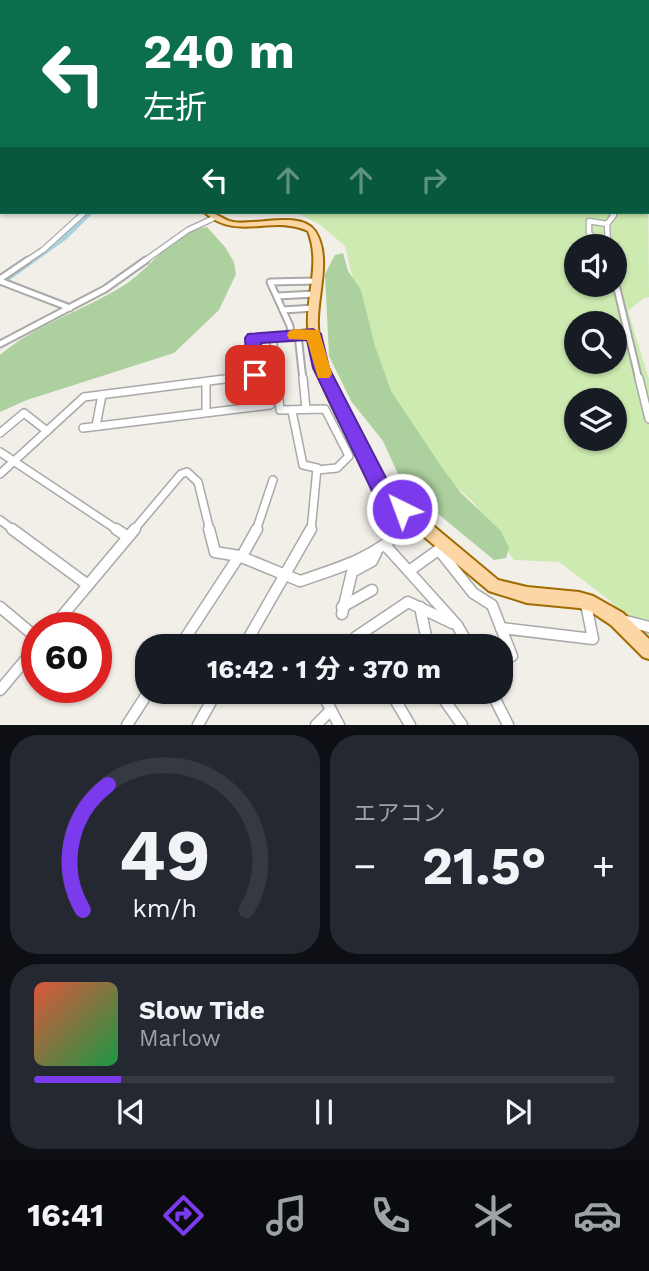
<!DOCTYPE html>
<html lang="ja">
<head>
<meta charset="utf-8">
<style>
  body { margin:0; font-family:"Work Sans","Noto Sans JP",sans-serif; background:#242831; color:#f1f3f6; height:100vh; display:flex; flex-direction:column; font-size:26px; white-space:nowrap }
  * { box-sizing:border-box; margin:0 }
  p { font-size:23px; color:#9ea1a6 }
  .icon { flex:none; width:38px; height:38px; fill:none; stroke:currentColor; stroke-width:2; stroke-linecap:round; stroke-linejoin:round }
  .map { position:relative; height:725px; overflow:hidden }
  .panel { display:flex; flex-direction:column; gap:10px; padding:10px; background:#0d0f14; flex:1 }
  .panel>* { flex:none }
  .guide { position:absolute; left:0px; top:0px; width:649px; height:214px; box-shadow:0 2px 5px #0004; background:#0b6e4f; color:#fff; overflow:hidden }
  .buttons { position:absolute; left:564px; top:234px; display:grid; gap:14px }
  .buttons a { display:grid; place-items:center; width:63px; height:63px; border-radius:50%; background:#171b24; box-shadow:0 2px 5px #0004; font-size:35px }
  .speed { position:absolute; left:21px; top:612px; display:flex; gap:14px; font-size:35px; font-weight:700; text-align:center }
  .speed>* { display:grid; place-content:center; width:91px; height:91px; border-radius:50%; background:#171b24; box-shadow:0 2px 5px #0004; line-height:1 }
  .speed .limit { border:10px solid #d22; background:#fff; color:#111 }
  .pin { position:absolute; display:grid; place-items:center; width:60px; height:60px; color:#fff; margin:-30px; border-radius:14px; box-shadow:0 4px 10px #0006 }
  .me { position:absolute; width:77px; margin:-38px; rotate:318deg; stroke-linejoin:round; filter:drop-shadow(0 0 5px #0008) }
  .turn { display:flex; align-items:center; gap:24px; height:147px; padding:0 28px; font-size:32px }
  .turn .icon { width:91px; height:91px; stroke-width:2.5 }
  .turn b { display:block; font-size:49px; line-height:60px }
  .lanes { display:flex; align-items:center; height:66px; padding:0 28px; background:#0003; justify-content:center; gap:35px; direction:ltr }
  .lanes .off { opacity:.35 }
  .big { font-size:52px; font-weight:700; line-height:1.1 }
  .panel .tile { flex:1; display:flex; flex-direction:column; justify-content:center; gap:10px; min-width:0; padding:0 24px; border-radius:28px; background:#242831 }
  .panel .dial { align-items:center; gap:0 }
  .dial svg { height:182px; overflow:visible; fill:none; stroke:#363941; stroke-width:7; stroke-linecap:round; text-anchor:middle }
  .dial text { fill:#f1f3f6; stroke:none }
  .song { display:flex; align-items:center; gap:21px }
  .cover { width:84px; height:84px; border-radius:10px; background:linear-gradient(135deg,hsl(10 70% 55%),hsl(140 70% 35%)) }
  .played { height:7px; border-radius:4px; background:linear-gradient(90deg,#7c3aed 15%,#363941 15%) }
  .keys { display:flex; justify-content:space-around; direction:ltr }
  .heat { display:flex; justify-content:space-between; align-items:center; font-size:38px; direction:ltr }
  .panel .tiles { flex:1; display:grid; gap:10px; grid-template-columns:1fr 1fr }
  .tile:last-child { grid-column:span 2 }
  .trip { position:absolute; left:135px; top:634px; width:378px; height:70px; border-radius:28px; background:#171b24; box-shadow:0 2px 5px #0004; font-weight:700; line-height:70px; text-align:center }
  .dock { display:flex; height:112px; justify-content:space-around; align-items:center; background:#090b0e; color:#9ea1a6 }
  .dock .icon { width:49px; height:49px }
  .dock .active { color:#7c3aed }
  .dock b { font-size:32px; color:#f1f3f6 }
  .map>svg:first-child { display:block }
  .grass { fill:#cdebb0; fill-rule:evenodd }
  .forest { fill:#add19e }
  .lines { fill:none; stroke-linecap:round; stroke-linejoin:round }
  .river { fill:#aad3df; fill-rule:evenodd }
  .minor-far3-casing { stroke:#a9a9a9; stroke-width:7 }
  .minor-far2-casing { stroke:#a9a9a9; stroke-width:9 }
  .minor-far1-casing { stroke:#a9a9a9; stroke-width:10 }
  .minor-casing { stroke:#a9a9a9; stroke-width:13 }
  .primary-casing { stroke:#a06b00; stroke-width:4 }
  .minor-far3 { stroke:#fff; stroke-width:4.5 }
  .minor-far2 { stroke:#fff; stroke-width:5 }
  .minor-far1 { stroke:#fff; stroke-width:7 }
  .minor { stroke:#fff; stroke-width:10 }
  .primary { fill:#fcd6a4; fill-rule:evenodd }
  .route { fill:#7c3aed; stroke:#51269a; stroke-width:2 }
  .slow { fill:#f59e0b }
</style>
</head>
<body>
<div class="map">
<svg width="649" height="725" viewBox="0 0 649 725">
  <rect width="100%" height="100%" fill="#f2efe9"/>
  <!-- grass -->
  <path class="grass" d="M648 168 649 297 644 298 628 311 649 379V641L608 599 559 562 514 560 474 503 429 461 378 385 345 246 319 224 295 212H648ZM576 247H614V285H576ZM576 324H614V362H576ZM576 401H614V439H576Z"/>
  <!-- forest -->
  <g class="forest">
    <path d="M207 227 225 247 234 262 236 274 219 310 174 353 27 400 0 412V355C36 324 83 311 123 286 152 268 172 231 207 227Z"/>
    <polygon points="343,253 348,271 361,290 375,346 391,391 443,469 461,493 501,531 509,548 506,558 494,560 403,485 383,441 351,401 329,356 325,274 335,255"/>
  </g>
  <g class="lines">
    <!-- river -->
    <polygon class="river" points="86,212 94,212 67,239 0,287 0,280 61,235"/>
    <!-- minor-far3 casing -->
    <g class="minor-far3-casing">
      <g id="minor-far3">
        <polyline points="601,247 589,233 589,221 607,224"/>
        <polyline points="608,247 607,224 614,215 611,212"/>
        <polyline points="25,262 43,250 85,212"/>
        <polyline points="143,262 188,230 214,218"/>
      </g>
    </g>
    <!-- minor-far2 casing -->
    <g class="minor-far2-casing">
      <g id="minor-far2">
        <polyline points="614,276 639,380"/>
        <polyline points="0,279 28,260"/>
        <polyline points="0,281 70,308"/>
        <polyline points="277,296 315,294"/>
        <polyline points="283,310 314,308"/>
        <polyline points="291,335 290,326 270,282 316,281"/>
        <polyline points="298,335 303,380"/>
        <polyline points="273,337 277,380"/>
        <polyline points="0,344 105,289 146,260"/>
        <polyline points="219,380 255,375 253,338 313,334"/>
      </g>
    </g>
    <!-- minor-far1 casing -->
    <g class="minor-far1-casing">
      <g id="minor-far1">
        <polyline points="277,378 280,410 325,409 349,456 337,468 317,470"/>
        <polyline points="303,378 306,409"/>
        <polyline points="639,378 649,419"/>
        <polyline points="206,382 206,412"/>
        <polyline points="292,411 303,465 317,468 311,531"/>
        <polyline points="96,426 102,395"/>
        <polyline points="83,428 270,405"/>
        <polyline points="0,433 24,413 47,431"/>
        <polyline points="0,452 119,531"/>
        <polyline points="0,474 84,397 232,378"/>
        <polyline points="0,520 15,531"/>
        <polyline points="133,531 181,474 187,472 198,482 210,531"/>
        <polyline points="256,531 273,480"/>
        <polyline points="402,531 414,519"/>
      </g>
    </g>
    <!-- minor casing -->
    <g class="minor-casing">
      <g id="minor">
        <polyline points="12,529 88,585"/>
        <polyline points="116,529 128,537"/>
        <polyline points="209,529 215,552 239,556"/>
        <polyline points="386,546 457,625 469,646"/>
        <polyline points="439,550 473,593 492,605 512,656"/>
        <polyline points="242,556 257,529"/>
        <polyline points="409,571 441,548"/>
        <polyline points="0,607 37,638"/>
        <polyline points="342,607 372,590"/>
        <polyline points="420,607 428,646"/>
        <polyline points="342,614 352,572 372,561 376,553"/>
        <polyline points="626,621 649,627"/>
        <polyline points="52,628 135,529"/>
        <polyline points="501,628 593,639 586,604"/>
        <path d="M180 646 239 556 300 581C339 568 374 558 403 529"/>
        <polyline points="244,646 311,529"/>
        <polyline points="349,646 356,637 408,602 452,623"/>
        <polyline points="0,690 37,646"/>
        <polyline points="321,691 339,725"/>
        <polyline points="390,691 410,725"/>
        <polyline points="438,691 462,725"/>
        <polyline points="491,691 508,725"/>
        <polyline points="127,725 149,691"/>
        <polyline points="198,725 217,691"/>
        <polyline points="316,725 331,710"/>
      </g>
    </g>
    <!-- primary casing -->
    <g class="primary-casing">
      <path id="primary" d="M204 212C216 211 222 220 233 222 254 226 301 210 315 231 334 260 313 304 319 336 326 373 344 407 362 440 372 458 382 477 395 494L498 580 527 587 579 592 593 596 623 613 649 639V659L643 657 611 625 590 611 579 608 527 603 489 591 385 504C373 486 363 467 353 447 334 410 311 369 308 327 306 294 321 264 308 231 270 214 238 242 204 212Z"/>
    </g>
    <!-- minor-far3 -->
    <use href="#minor-far3" class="minor-far3"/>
    <!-- minor-far2 -->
    <use href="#minor-far2" class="minor-far2"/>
    <!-- minor-far1 -->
    <use href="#minor-far1" class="minor-far1"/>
    <!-- minor -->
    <use href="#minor" class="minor"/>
    <!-- primary -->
    <use href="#primary" class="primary"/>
  </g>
  <!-- sky -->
  <linearGradient id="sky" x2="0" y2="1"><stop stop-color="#8fc0e4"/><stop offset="0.49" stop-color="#f9f8f5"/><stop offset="1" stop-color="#f9f8f5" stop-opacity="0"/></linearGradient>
  <rect width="649" height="201" fill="url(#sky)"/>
  <!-- route -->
  <polygon class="route" points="313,329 321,334 329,368 386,478 409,502 412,509 409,516 402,519 395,516 372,491 313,368 307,340 261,343 263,375 255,382 247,375 245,338 248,334"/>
  <!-- slow -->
  <polygon class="slow" points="295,329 319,330 332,374 329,378 318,378 307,340 289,339 287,335 289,331"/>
</svg>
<div class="buttons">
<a><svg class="icon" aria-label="sound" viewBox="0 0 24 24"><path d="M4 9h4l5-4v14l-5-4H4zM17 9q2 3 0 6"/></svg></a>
<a><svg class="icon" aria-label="search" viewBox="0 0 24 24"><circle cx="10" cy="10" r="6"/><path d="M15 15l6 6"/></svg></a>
<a><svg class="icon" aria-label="layers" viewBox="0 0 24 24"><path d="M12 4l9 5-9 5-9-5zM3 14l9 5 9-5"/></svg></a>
</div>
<div class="speed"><div class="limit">60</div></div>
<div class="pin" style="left:255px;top:375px;background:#d93025"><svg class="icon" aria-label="arrive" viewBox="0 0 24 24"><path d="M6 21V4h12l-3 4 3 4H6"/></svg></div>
<svg class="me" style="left:402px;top:509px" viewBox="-20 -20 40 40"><circle r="17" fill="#7c3aed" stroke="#fff" stroke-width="3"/><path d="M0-11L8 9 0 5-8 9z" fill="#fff"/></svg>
<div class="trip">16:42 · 1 分 · 370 m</div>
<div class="guide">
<div class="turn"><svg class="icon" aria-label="left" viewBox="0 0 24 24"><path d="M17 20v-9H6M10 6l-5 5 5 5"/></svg><div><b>240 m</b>左折</div></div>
<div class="lanes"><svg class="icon" aria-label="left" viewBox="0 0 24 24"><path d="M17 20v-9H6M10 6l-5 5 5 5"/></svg><svg class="icon off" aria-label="ahead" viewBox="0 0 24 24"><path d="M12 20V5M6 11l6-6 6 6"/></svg><svg class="icon off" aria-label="ahead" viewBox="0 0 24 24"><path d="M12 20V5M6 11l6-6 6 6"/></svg><svg class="icon off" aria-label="right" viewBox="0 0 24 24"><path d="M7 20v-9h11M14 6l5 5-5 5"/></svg></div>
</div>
</div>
<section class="panel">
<div class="tiles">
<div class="tile dial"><svg viewBox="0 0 100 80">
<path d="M14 69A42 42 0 1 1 86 69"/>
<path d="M14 69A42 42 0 0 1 25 14" stroke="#7c3aed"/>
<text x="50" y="56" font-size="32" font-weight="700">49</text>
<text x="50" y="72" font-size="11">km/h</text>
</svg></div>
<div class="tile"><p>エアコン</p>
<div class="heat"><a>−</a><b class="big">21.5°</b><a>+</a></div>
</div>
<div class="tile">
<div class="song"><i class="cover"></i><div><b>Slow Tide</b><p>Marlow</p></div></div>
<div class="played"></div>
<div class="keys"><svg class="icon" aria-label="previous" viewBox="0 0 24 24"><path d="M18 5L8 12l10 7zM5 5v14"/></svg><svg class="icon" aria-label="pause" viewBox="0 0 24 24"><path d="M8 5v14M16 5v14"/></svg><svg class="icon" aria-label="next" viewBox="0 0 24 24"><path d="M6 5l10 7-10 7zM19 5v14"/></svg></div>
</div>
</div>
</section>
<nav class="dock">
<b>16:41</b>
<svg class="icon active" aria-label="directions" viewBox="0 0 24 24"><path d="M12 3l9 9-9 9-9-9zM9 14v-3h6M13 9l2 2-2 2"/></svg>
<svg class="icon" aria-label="music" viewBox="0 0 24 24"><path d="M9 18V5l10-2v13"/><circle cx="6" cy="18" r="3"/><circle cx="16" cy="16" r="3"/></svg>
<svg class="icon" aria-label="phone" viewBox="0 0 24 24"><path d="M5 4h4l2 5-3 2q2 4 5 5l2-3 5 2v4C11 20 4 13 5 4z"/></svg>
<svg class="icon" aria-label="climate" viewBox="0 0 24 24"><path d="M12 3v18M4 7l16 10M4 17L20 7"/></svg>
<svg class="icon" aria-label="car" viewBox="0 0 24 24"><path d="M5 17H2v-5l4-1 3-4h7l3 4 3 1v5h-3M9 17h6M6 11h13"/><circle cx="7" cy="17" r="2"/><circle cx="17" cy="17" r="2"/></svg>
</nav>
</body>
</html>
